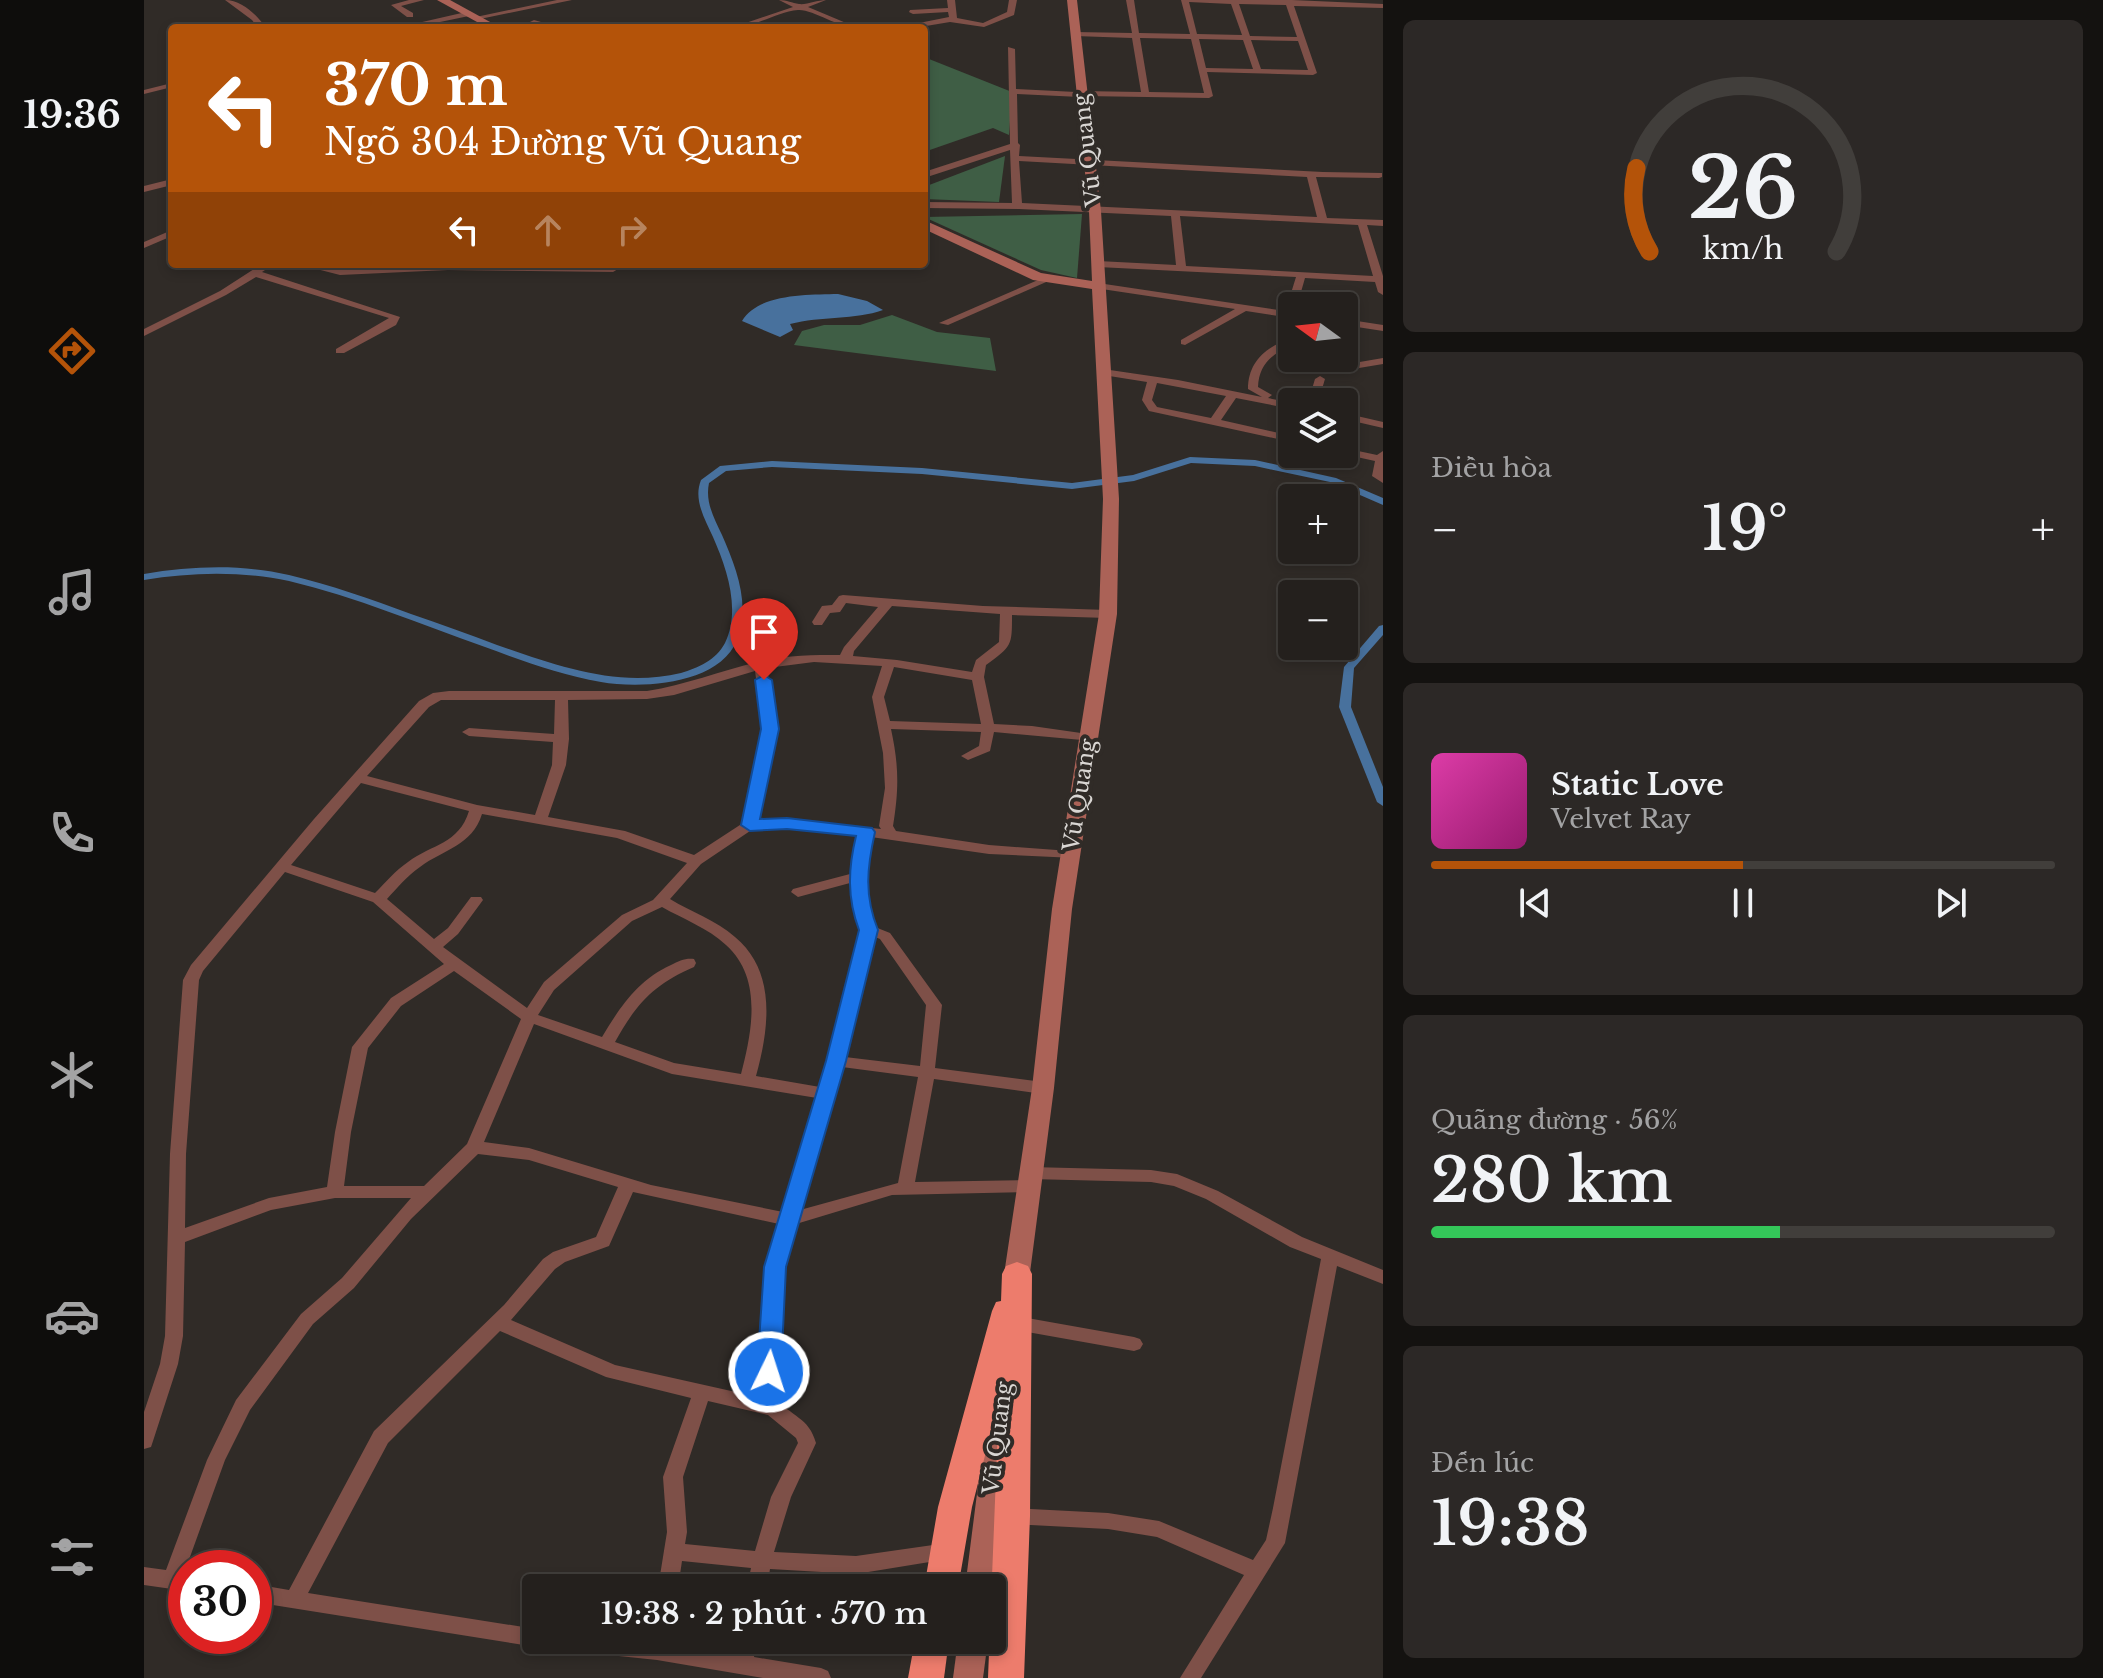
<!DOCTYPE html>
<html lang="vi">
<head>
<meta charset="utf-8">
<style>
  body { margin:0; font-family:"Libre Baskerville",serif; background:#2c2826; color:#f1f3f6; height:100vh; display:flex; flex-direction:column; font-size:30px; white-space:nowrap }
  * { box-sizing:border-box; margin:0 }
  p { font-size:26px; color:#a3a3a4 }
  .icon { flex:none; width:44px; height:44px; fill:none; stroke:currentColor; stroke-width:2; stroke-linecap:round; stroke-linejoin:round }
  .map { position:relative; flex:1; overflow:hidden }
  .details { display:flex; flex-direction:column; gap:20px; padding:20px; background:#141210; width:720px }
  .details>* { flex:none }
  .banner { position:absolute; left:24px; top:24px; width:760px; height:244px; border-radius:8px; box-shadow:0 4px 12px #0003,0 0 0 2px #413e3b; background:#b45309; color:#fff; overflow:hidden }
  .needle { width:52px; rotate:285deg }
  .tools { position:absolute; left:1134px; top:292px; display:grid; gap:16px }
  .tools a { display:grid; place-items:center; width:80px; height:80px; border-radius:8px; background:#24201d; box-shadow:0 4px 12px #0003,0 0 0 2px #413e3b; font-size:40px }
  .speed { position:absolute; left:24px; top:1550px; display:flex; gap:16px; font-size:40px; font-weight:700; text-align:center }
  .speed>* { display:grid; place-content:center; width:104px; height:104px; border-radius:50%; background:#24201d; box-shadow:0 4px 12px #0003,0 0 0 2px #413e3b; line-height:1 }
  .speed .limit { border:12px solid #d22; background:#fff; color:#111 }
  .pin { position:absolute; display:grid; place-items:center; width:68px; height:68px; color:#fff; margin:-82px -34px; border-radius:50% 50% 50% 0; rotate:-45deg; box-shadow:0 0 8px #0007 }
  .pin .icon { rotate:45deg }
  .me { position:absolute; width:88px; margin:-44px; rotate:4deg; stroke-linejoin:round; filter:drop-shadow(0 0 6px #0008) }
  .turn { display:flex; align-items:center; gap:28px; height:168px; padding:0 24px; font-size:36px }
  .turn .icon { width:104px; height:104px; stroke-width:2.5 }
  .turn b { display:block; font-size:56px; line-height:68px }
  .lanes { display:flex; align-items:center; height:76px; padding:0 24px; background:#0003; justify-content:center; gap:40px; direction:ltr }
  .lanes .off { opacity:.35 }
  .big { font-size:60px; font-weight:600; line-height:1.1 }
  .details .card { flex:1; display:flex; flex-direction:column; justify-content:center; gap:12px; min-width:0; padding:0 28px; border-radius:12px; background:#2c2826 }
  .details .dial { align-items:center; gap:0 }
  .dial svg { height:208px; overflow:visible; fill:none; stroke:#413e3b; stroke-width:7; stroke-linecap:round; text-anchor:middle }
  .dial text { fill:#f1f3f6; stroke:none }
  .song { display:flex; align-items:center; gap:24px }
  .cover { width:96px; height:96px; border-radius:12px; background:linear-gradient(135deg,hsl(320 70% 55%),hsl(320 70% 35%)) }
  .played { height:8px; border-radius:4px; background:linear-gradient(90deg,#b45309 50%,#413e3b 50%) }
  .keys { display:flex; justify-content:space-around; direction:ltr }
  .heat { display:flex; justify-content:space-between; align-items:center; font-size:44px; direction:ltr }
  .charge { height:12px; border-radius:6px; background:linear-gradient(90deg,#34c759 56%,#413e3b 0) }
  .trip { position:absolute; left:378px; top:1574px; width:484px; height:80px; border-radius:8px; background:#24201d; box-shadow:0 4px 12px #0003,0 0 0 2px #413e3b; font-weight:600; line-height:80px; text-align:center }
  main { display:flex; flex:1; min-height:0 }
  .tabs { display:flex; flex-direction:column; width:144px; justify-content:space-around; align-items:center; background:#0e0d0c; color:#a3a3a4 }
  .tabs .icon { width:56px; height:56px }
  .tabs .current { color:#b45309 }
  .tabs b { font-size:36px; color:#f1f3f6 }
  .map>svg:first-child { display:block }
  .green { fill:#3f5e45 }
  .water { fill:#48719d }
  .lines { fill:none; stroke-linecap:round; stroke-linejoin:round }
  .canal { fill:#48719d; fill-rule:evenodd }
  .street { fill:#7e5048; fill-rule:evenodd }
  .secondary { fill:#ab6257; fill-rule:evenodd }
  .highway { fill:#ed7c6c; fill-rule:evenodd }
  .route { fill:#1a73e8; stroke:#114b97; stroke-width:2 }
  .labels { text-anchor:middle; stroke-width:8; stroke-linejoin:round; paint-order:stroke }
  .street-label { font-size:22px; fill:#d9d6d3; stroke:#302b27 }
</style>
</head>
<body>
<main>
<nav class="tabs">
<b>19:36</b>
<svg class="icon current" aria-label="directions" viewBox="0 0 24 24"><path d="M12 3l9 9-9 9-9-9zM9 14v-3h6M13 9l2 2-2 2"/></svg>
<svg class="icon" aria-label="music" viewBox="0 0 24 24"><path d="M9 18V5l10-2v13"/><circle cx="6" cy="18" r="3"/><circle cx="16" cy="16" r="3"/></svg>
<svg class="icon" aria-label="phone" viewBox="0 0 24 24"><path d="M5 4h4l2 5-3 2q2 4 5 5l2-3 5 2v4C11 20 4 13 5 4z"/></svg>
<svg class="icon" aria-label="climate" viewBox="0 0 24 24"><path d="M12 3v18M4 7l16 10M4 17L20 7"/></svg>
<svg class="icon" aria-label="car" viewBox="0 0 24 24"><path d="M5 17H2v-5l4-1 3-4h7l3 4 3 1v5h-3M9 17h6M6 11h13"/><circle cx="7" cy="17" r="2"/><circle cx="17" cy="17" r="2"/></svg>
<svg class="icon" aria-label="filters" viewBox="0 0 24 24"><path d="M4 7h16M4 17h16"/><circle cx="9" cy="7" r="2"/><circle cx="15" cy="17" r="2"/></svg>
</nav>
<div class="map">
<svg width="1239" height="1678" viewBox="0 0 1239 1678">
  <rect width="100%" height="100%" fill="#302b27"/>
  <!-- green -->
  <g class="green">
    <polygon points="780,57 868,92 865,135 849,128 780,152"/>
    <polygon points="861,156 855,202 780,199 780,187"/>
    <polygon points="938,214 933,278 897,270 780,217"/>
    <polygon points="748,315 793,332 846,338 852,371 650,345 658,331 680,325 716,325"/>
  </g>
  <!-- water -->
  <path class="water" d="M694 294 723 301 739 310C711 320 677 316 646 324L649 330 636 337 598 321C615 293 664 295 694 294Z"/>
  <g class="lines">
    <!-- canal -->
    <g class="canal">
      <path d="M1046 457 1111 460 1192 478 1239 498V505L1186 482 1111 466 1047 463 990 481 928 489 778 474 628 467 582 471 565 483C561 502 570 518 578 535 592 567 607 605 593 640 575 685 497 689 457 682 417 675 379 661 341 647 276 624 212 597 145 581 97 571 48 572 0 580V574C48 566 97 564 145 575 187 585 227 599 267 614 296 624 325 634 353 645 413 666 473 688 537 673 554 668 572 660 581 643 597 610 583 569 569 537 561 519 549 500 557 480L576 466 628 461 778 468 928 483 989 475Z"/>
      <polygon points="1239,625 1239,635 1210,668 1207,707 1239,787 1239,806 1233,802 1195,707 1200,667 1235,626"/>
    </g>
    <!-- street -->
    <g class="street">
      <path d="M81 0C98 0 113 15 122 28H114L108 20Z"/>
      <polygon points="265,0 280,0 257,6 269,13 269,17 263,17 247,5"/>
      <polygon points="413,0 428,0 331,20 327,18"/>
      <path d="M635 0C643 0 648 3 655 4 663 5 673 0 682 0L664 7 714 28C694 28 669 9 654 10 631 12 611 28 587 28L649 7Z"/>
      <polygon points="803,0 811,0 813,18 839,23 863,12 865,0 873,0 870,15 840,27 806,22 770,28 770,24 805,17 804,12 769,14 765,12 766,10 804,8"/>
      <path d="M982 0H990L995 33 1046 34 1037 0H1148L1239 4V8L1150 6 1173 73 1169 75 1063 72 1069 96 1065 98 940 96 936 97 873 94 874 143 876 145 875 156 1179 172 1238 173V177L1235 178 1172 177 1183 218 1239 220V226L1223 225 1239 276V295L1234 292 1231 282 1161 278 1153 306H1148V309L1143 306 1152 277 954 267 949 264 954 261 1032 265 1027 216 875 209 780 208V202L868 203 866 150 780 178V172L866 144 864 47 871 49 872 89 932 92 936 91 997 92 988 38 931 36 927 34 931 32 988 33ZM1045 2 1087 4 1098 35 1053 34ZM1095 4 1142 5 1153 37 1106 36ZM996 38 1047 39 1060 93 1005 92ZM1055 39 1099 40 1109 69 1062 68ZM1107 40 1154 41 1164 70 1117 69ZM875 161 1163 177 1173 217 878 203ZM1036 216 1214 225 1229 276 1042 266Z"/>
      <polygon points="322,12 326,14 325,16 267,28 252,28"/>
      <polygon points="390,20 397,22 385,28 374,28"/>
      <polygon points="28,83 28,87 0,94 0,90"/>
      <polygon points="28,179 28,185 0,192 0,186"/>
      <polygon points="28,230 28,236 0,248 0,242"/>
      <polygon points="118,264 130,264 118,272 256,317 252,325 200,353 192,353 192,349 245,318 112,277 82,295 0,336 0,329 76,291"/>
      <polygon points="153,264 172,264 196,269 304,264 469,266 474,269 469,272 304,270 196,275"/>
      <polygon points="901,277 909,279 804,325 795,323"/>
      <polygon points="954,283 1148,312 1148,318 1102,311 1041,345 1037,344 1037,340 1091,309 951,288 951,284"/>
      <polygon points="1200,319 1239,325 1239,331 1200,325"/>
      <path d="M1148 338V345C1128 354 1115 364 1114 387L1128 395 1124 398 1148 403V409L1092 398 1077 420 1148 436V442L1005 411 998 400 1003 382 959 375 954 372 959 369 1034 380 1118 397 1104 389C1104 361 1123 346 1148 338ZM1013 383 1082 396 1067 418 1013 407 1008 400Z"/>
      <polygon points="1171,358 1186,358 1204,364 1239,358 1239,364 1203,370"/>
      <polygon points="1176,376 1181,379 1174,402 1164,402 1171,379"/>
      <polygon points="1200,413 1239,422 1239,428 1200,419"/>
      <polygon points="1200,448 1233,455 1239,451 1239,483 1228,476 1231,461 1199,454"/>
      <path d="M699 595 839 606 964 610 970 614 964 618 868 615C868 646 868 646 842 665L840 677 850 724 888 726 944 734 949 735 951 738 949 741 850 732 846 751 824 760 817 756 835 746 837 732 747 729C755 766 755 789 749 826L752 831 845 845 926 851 931 852 933 855 931 858 845 854 727 837C717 866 719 898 731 927L746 933 798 1005 791 1068 899 1082 905 1084 907 1088 905 1092 899 1094 790 1079 771 1182 884 1180 890 1182 892 1186 890 1190 884 1192 748 1195 652 1224 640 1267 632 1398C647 1417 665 1417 672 1443L647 1497 630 1552 712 1556 803 1543 810 1546 813 1552 810 1558 712 1574 626 1569 623 1588H603L607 1568 538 1561 534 1588H514L523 1532 519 1477 547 1398 462 1377 356 1331 244 1443 164 1593 392 1629V1640H497L590 1654 593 1640H613L610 1657 677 1668 684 1671 687 1678H619L513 1660 408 1649 400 1644 392 1647 110 1602V1584L145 1590 230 1431 360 1305 399 1259 409 1252 452 1237 474 1187 385 1160 334 1154 267 1219 210 1288 169 1324 106 1410 81 1460 42 1568V1591L0 1585V1567L22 1570 63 1460 92 1400 157 1314 198 1278 267 1198H191L127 1210 41 1242 39 1336 34 1364 9 1441 7 1447 0 1449V1412L16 1364 21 1336 26 1154 39 980 47 965 170 819 275 701 289 693 305 691H503C541 685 576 671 614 662 641 655 669 655 696 655L700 647 734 607 702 603 696 612 686 613 678 625H670L668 622 678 606 688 605 695 596ZM748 606 856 614 855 642 832 660 828 672 753 660 709 656 710 651ZM670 662 738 666 728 697 739 753 741 788 735 826 737 829 663 821H614L633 729 623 668ZM750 667 828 680 837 724 746 721 740 697ZM611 671 619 729 599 823 550 855 481 831 404 817 422 765 425 739 424 700 503 699 530 695ZM297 700H411L410 734 325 728 318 732 325 736 409 742 408 765 391 815 333 805 223 776 285 707ZM217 783 325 811C315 844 288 844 264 862 251 871 242 882 231 893L147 865ZM338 814 473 838 543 863 509 900 478 915 400 982 383 1008 299 947 314 934 339 900 337 897H327L304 928 290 939 243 899C253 888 263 876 276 867 300 849 328 846 338 814ZM609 829 663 830 714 835 708 856 706 874 649 889 647 892 654 897 706 883 709 906 718 930 676 1087 612 1076C625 1029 633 972 591 937 572 920 547 912 526 899L557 864ZM141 872 229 902 300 964 247 998 208 1047 191 1132 183 1187 125 1198 41 1228 42 1154 55 980 59 971ZM518 907C539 919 564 928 582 945 619 978 608 1032 597 1074L530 1063 471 1042C492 1004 510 984 550 967L552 963 550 959C541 958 535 961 527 965 494 980 476 1007 458 1037L394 1015 410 990 488 921ZM731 937 736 939 782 1005 776 1066 701 1057ZM310 971 377 1019 323 1144 280 1186H200L207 1132 224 1048 257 1006ZM390 1024 528 1074 673 1098 639 1212 507 1185 385 1148 340 1142ZM698 1067 774 1077 754 1183 656 1210ZM489 1192 635 1224 622 1267 614 1397 471 1365 367 1320 411 1269 421 1262 465 1246ZM564 1401 624 1415 652 1438 654 1443 627 1497 611 1551 541 1544 543 1532 539 1477Z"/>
      <polygon points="886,1167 1007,1170 1033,1174 1074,1191 1158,1237 1239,1270 1239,1284 1193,1266 1141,1543 1057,1678 1036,1678 1100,1575 1013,1537 964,1529 869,1524 862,1522 859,1516 862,1510 869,1508 964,1513 1015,1521 1109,1560 1122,1540 1129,1508 1177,1259 1146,1247 1062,1199 1030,1186 1007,1182 886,1179 880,1177 878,1173 880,1169"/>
      <polygon points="872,1316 990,1337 996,1339 999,1344 996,1349 990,1351 872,1330 866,1328 863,1323 866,1318"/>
    </g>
    <!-- secondary -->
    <g class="secondary">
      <polygon points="293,0 306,0 357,28 344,28"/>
      <polygon points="923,0 933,0 957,211 975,499 973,614 928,909 910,1088 884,1288 880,1295 871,1298 862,1295 858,1288 888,1088 908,909 955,614 959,499 948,289 889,280 780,229 780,220 897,273 948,281 945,211"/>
      <polygon points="857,1396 866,1399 870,1407 849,1588 848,1591 848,1588 821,1588 844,1407 848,1399"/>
      <polygon points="814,1640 844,1640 839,1678 809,1678"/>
    </g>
    <!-- highway -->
    <g class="highway">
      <polygon points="873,1262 884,1266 888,1274 886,1516 880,1678 844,1678 855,1400 828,1507 814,1588 780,1588 794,1507 848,1311 852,1302 857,1301 858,1274 862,1266"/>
      <polygon points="771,1640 805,1640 800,1678 764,1678"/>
    </g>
  </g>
  <!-- route -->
  <path class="route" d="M620 675 628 680 635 729 616 819 643 818 728 828 731 832C723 868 720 895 734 930L702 1061 642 1267 637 1372 633 1378 625 1381 616 1378 613 1372 620 1267 682 1061 715 930C703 898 704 869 712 836L643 829 606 831 597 825 617 729 611 680Z"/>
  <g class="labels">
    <!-- street labels -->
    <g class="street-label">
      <text transform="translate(943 150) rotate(-97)" y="8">Vũ Quang</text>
      <text transform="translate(935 795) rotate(-81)" y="8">Vũ Quang</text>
      <text transform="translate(853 1438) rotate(-83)" y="8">Vũ Quang</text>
    </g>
  </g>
</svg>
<div class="tools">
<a><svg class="needle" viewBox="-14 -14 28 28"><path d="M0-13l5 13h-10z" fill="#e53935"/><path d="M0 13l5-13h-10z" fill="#a3a3a4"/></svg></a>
<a><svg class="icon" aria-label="layers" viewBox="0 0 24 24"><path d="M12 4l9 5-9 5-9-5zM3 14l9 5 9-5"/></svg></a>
<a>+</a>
<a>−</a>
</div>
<div class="speed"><div class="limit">30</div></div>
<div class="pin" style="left:620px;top:680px;background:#d93025"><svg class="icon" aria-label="arrive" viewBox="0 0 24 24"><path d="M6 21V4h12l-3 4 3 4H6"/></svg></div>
<svg class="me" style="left:625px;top:1372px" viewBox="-20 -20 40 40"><circle r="17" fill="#1a73e8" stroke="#fff" stroke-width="3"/><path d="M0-11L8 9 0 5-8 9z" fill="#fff"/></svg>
<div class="trip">19:38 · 2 phút · 570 m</div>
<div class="banner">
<div class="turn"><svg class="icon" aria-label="left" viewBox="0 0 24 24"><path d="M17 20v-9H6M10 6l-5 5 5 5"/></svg><div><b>370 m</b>Ngõ 304 Đường Vũ Quang</div></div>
<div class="lanes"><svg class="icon" aria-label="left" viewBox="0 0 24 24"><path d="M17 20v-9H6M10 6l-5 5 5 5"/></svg><svg class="icon off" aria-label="ahead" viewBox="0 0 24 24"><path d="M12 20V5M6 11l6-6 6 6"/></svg><svg class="icon off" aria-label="right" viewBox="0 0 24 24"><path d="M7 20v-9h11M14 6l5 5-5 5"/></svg></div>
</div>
</div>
<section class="details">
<div class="card dial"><svg viewBox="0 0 100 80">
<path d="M14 69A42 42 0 1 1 86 69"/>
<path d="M14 69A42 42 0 0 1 9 37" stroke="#b45309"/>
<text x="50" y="56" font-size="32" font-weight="700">26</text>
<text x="50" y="72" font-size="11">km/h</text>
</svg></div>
<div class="card"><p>Điều hòa</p>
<div class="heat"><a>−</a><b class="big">19°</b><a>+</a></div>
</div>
<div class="card">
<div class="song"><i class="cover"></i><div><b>Static Love</b><p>Velvet Ray</p></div></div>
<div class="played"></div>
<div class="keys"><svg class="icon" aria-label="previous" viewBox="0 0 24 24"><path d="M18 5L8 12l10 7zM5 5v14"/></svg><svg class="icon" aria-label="pause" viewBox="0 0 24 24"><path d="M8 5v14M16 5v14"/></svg><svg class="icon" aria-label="next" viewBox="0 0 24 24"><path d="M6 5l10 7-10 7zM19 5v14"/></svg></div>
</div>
<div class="card"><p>Quãng đường · 56%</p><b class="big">280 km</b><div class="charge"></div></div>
<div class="card"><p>Đến lúc</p><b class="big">19:38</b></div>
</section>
</main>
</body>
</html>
